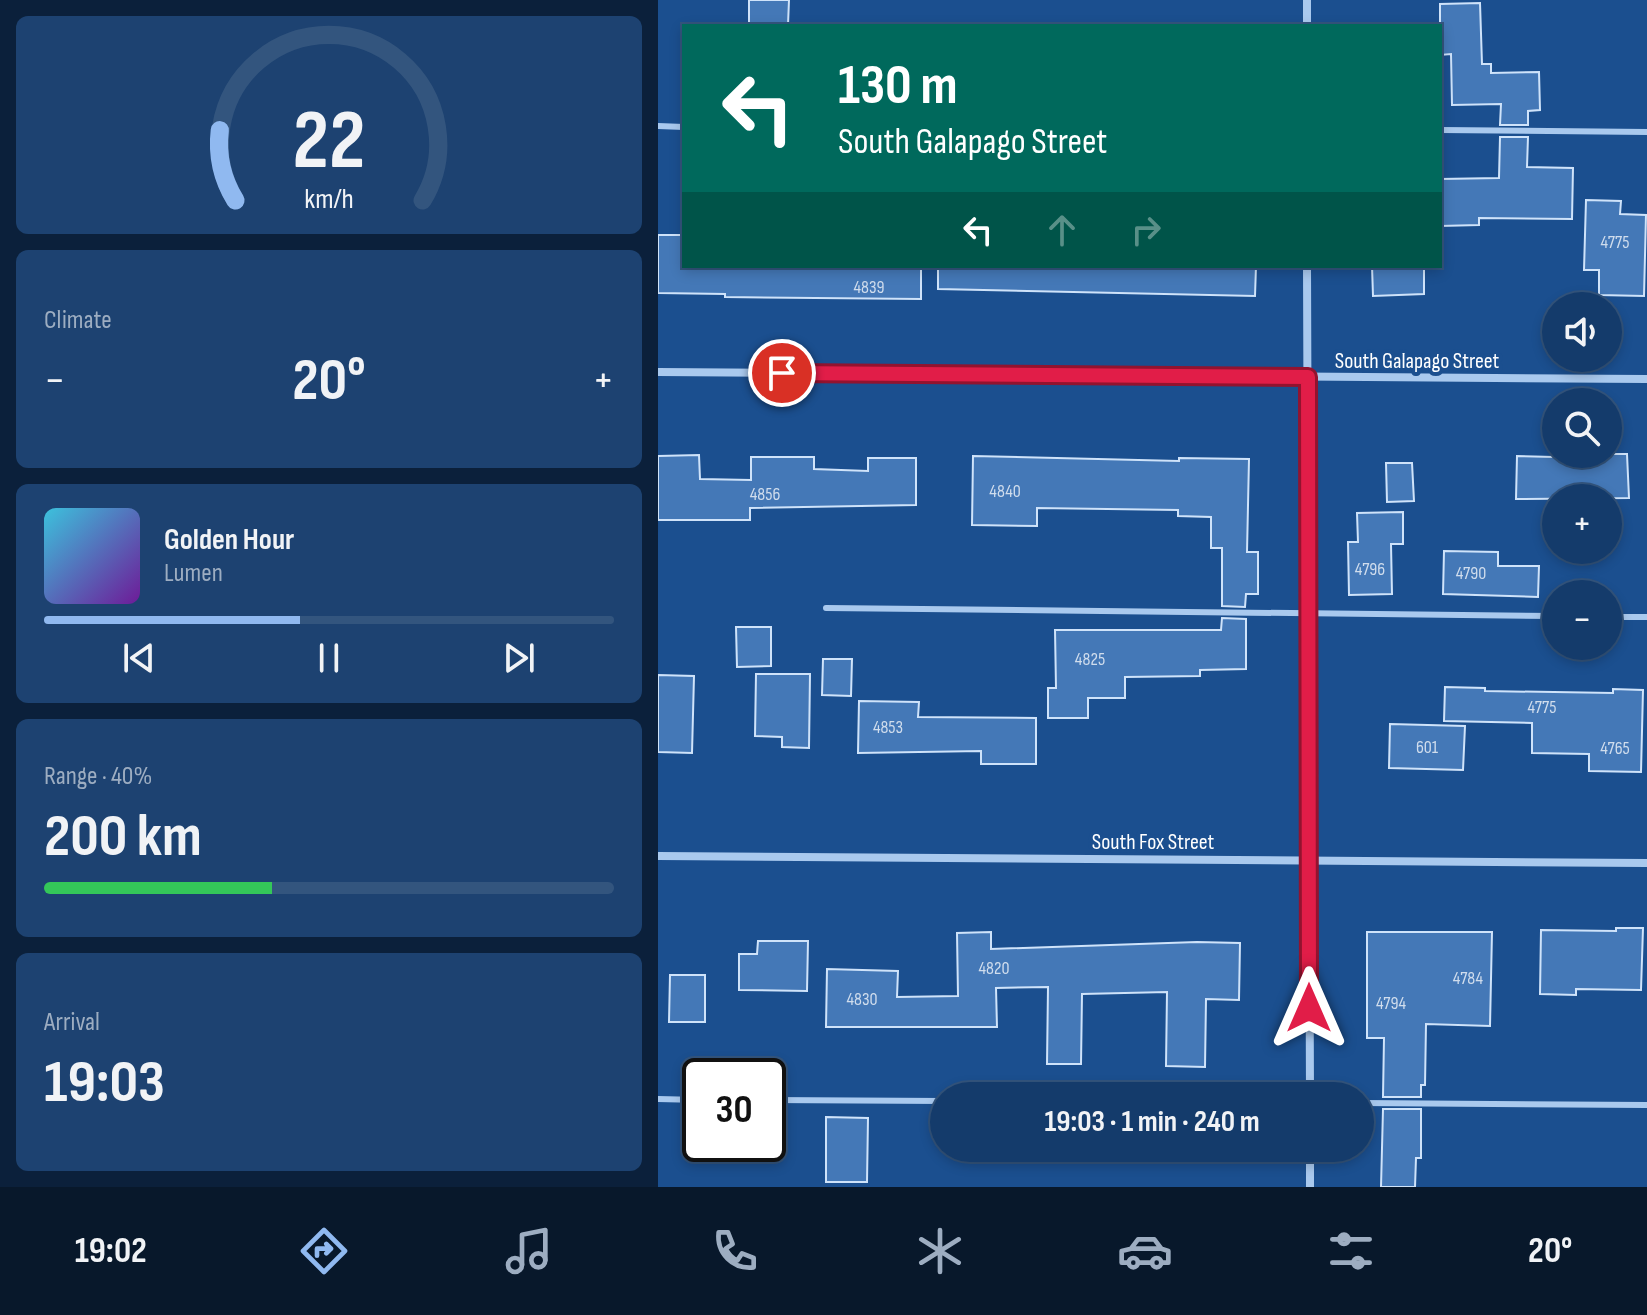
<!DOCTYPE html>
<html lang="en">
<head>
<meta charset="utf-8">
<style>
  body { margin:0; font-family:"Sofia Sans Condensed",sans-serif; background:#1d4271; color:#f1f3f6; height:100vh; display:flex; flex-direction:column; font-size:30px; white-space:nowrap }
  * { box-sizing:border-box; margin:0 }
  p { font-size:26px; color:#9dadc1 }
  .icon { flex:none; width:44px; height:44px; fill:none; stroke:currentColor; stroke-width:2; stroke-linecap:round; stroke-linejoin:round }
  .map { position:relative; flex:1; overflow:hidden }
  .panel { display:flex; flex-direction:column; gap:16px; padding:16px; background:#0b203b; width:658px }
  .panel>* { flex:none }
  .hud { position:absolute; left:24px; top:24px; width:760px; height:244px; border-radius:0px; box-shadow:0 4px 12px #0003,0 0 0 2px #33557e; background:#00695c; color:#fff; overflow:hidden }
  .controls { position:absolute; left:884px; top:292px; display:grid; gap:16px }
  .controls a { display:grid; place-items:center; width:80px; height:80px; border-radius:50%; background:#143b6b; box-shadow:0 4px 12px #0003,0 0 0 2px #33557e; font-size:40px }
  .speed { position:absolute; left:24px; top:1058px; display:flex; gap:16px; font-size:40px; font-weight:700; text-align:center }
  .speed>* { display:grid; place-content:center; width:104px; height:104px; border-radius:50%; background:#143b6b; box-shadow:0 4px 12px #0003,0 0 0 2px #33557e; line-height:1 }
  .speed .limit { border:4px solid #111; border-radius:12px; background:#fff; color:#111 }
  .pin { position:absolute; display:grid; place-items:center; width:68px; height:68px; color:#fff; margin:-34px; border:4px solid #fff; border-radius:50%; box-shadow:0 2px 8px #0007 }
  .me { position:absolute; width:88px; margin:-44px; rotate:0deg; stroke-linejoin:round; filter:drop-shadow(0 0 6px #0008) }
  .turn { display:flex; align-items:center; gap:28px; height:168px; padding:0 24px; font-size:36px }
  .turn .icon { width:104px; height:104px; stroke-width:2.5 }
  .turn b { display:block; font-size:56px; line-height:68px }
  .lanes { display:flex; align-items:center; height:76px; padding:0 24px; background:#0003; justify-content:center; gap:40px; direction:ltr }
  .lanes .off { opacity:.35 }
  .big { font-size:60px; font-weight:700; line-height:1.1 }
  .panel .tile { flex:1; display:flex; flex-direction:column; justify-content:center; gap:12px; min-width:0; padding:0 28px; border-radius:12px; background:#1d4271 }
  .panel .dial { align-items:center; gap:0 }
  .dial svg { height:208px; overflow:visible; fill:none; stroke:#33557e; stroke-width:7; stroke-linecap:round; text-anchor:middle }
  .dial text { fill:#f1f3f6; stroke:none }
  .song { display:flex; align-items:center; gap:24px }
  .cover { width:96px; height:96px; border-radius:12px; background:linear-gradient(135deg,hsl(190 70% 55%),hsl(280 70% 35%)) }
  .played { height:8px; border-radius:4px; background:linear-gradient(90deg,#90b9f0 45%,#33557e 45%) }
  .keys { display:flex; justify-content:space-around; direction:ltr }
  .heat { display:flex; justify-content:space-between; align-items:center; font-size:44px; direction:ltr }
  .charge { height:12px; border-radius:6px; background:linear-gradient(90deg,#34c759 40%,#33557e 0) }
  .trip { position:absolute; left:272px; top:1082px; width:444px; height:80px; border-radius:40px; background:#143b6b; box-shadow:0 4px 12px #0003,0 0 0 2px #33557e; font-weight:700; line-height:80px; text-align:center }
  .menu { display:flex; height:128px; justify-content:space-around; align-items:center; background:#08182b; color:#9dadc1 }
  .menu .icon { width:56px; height:56px }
  .menu .on { color:#90b9f0 }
  .menu b { font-size:36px; color:#f1f3f6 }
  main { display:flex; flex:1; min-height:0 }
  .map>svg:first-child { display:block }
  .building { fill:#4478b7; stroke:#cfe3fa; stroke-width:2 }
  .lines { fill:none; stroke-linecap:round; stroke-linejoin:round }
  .service { stroke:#a9c9ee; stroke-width:6 }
  .minor { stroke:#a9c9ee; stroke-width:8 }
  .route-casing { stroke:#92132f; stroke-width:20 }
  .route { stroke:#e11d48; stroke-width:14 }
  .labels { text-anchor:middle; stroke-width:8; stroke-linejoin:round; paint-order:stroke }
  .number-label { font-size:18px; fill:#d0dded }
  .street-label { font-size:22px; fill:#fff; stroke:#1b4f8f }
</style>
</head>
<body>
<main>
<section class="panel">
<div class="tile dial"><svg viewBox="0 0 100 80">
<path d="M14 69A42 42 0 1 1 86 69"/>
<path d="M14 69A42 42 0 0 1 8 42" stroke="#90b9f0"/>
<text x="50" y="56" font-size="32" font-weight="700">22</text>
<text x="50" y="72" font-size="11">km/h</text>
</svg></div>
<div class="tile"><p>Climate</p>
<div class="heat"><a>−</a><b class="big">20°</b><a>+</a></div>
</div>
<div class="tile">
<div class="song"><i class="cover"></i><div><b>Golden Hour</b><p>Lumen</p></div></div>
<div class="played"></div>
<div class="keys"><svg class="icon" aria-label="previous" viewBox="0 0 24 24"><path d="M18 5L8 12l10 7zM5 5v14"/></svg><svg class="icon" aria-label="pause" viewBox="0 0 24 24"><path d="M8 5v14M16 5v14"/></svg><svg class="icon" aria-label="next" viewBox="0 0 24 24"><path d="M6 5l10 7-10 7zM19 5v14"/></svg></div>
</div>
<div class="tile"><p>Range · 40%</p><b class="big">200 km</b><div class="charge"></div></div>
<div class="tile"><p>Arrival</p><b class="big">19:03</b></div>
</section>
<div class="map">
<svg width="989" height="1187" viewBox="0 0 989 1187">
  <rect width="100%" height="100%" fill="#1b4f8f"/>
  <!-- building -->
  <g class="building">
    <polygon points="91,0 131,0 130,25 91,25"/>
    <polygon points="822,3 824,64 833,64 833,73 881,72 882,110 870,111 870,125 842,125 843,104 794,105 793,54 782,55 782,4"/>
    <polygon points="842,137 870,137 869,167 915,168 914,219 821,218 821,225 782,226 782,179 841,178"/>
    <polygon points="928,200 963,201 962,214 988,215 986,296 941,295 941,270 926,270"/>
    <polygon points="0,235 26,235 26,266 263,266 263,299 67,297 67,294 0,293"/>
    <polygon points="280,266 598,266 597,296 280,289"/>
    <polygon points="714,266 766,266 766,294 715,296"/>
    <polygon points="935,454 969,454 971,498 858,499 859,456 936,458"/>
    <polygon points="41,455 42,479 93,480 93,457 156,457 156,469 210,471 210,458 258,458 258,505 92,508 92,520 0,520 0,456"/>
    <polygon points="315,456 521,461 521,458 591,459 589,552 600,552 600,594 588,594 587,607 564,606 564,548 553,548 553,517 520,516 520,510 379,508 379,526 314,525"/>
    <polygon points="728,463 754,463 756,501 729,502"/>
    <polygon points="745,512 745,544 733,544 734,594 691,595 690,542 700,542 699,513"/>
    <polygon points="786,551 840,552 840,566 881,566 880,597 785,594"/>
    <polygon points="564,618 588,619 588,669 542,670 542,676 467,677 467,698 430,698 430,718 390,718 390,688 398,688 397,630 563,630"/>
    <polygon points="78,627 113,627 113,666 79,667"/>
    <polygon points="165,659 194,659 193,696 164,695"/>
    <polygon points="98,674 152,674 151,748 124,747 124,737 97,736"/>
    <polygon points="0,675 36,676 34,753 0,752"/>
    <polygon points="787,687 827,688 827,691 955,693 955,689 985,690 983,772 931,771 931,754 874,753 874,723 786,721"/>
    <polygon points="201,701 261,702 260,717 378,718 378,764 323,764 323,751 200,753"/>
    <polygon points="732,724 807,726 805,770 731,768"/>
    <polygon points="958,928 985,928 983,990 918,989 918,995 882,994 883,930 958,931"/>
    <polygon points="333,932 333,949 539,942 582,943 581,1000 548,999 547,1067 508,1066 509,992 424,994 423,1064 389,1064 390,987 338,988 339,1027 168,1027 169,969 240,971 239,997 300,996 299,933"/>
    <polygon points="709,932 834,932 832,1026 768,1024 767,1085 763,1085 763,1097 725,1097 726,1038 709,1038"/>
    <polygon points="100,941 150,941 149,991 81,990 81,954 99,954"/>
    <polygon points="12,975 47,975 47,1022 11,1022"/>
    <polygon points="725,1109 763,1109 763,1158 758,1158 757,1187 723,1187"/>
    <polygon points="168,1117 210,1118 209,1182 168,1182"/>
  </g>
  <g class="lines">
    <!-- service -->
    <g class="service">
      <polyline points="0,126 26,127"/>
      <polyline points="782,130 989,132"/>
      <polyline points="168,608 898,616"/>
      <polyline points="950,617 989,617"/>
      <polyline points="0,1099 42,1100"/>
      <polyline points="110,1100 286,1101"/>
      <polyline points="702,1103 989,1105"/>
    </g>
    <!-- minor -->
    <g class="minor">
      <polyline points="649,0 649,26"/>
      <polyline points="649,266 652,1096"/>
      <polyline points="0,372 989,379"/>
      <polyline points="0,856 989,863"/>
      <polyline points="652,1148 652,1187"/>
    </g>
  </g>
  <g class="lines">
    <!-- route casing -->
    <g class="route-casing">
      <polyline id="route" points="124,373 650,377 651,1008"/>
    </g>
    <!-- route -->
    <use href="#route" class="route"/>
  </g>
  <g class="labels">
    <!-- number labels -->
    <g class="number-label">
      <text x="957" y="248">4775</text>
      <text x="211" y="293">4839</text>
      <text x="347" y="497">4840</text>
      <text x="107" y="500">4856</text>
      <text x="712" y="575">4796</text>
      <text x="813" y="579">4790</text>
      <text x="432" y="665">4825</text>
      <text x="884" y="713">4775</text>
      <text x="230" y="733">4853</text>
      <text x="769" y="753">601</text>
      <text x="957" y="754">4765</text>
      <text x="336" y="974">4820</text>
      <text x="810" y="984">4784</text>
      <text x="204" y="1005">4830</text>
      <text x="733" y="1009">4794</text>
    </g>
    <!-- street labels -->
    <g class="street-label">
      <text x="759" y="368">South Galapago Street</text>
      <text x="495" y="849">South Fox Street</text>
    </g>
  </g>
</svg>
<div class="controls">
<a><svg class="icon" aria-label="sound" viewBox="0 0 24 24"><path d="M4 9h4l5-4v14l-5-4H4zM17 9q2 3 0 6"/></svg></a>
<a><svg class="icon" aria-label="search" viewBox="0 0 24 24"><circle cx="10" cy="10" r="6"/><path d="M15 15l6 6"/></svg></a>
<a>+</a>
<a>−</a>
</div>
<div class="speed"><div class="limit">30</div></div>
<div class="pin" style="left:124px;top:373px;background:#d93025"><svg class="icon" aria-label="arrive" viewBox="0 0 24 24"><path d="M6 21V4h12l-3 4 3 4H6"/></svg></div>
<svg class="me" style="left:651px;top:1008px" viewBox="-20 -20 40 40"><path d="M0-17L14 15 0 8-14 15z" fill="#e11d48" stroke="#fff" stroke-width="4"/></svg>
<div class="trip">19:03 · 1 min · 240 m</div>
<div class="hud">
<div class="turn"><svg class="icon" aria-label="left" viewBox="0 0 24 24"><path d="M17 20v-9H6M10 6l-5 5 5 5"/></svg><div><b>130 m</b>South Galapago Street</div></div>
<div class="lanes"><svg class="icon" aria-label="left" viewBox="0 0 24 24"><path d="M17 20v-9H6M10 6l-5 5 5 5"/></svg><svg class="icon off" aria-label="ahead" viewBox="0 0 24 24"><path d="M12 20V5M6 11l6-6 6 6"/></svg><svg class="icon off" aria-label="right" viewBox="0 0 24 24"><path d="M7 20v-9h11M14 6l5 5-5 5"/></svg></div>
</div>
</div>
</main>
<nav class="menu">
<b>19:02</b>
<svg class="icon on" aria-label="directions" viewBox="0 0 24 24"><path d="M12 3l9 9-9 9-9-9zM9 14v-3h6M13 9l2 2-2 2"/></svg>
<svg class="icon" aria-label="music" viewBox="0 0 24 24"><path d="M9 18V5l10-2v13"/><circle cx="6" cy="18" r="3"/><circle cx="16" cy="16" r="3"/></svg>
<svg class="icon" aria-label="phone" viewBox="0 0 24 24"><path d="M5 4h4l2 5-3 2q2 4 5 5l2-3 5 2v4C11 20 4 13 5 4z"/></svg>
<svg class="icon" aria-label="climate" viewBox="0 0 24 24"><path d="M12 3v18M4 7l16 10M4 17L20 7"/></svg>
<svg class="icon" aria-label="car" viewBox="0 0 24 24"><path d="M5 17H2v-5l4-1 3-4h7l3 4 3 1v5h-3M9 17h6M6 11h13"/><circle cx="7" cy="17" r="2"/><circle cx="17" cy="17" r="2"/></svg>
<svg class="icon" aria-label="filters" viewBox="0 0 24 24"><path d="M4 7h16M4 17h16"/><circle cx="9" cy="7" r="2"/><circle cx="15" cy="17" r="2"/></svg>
<b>20°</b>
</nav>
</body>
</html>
